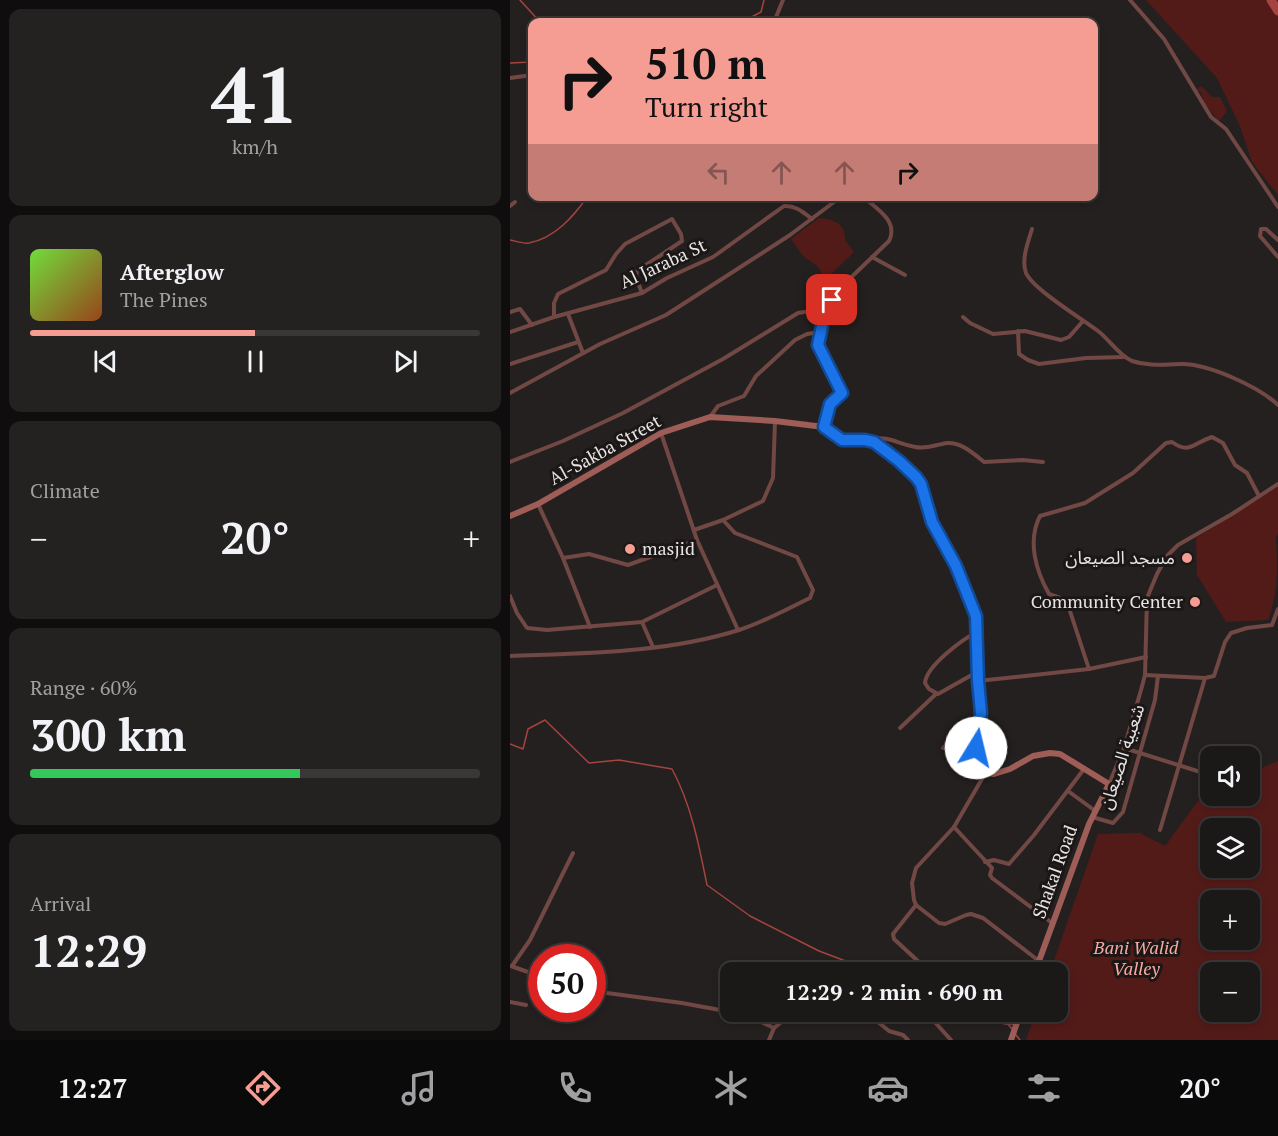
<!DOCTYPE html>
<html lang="en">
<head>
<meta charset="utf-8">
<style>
  body { margin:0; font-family:"PT Serif","Noto Sans Arabic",serif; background:#242121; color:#f1f3f6; height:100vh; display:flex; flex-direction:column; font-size:22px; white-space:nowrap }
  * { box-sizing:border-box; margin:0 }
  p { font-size:20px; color:#a0a0a2 }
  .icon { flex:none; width:33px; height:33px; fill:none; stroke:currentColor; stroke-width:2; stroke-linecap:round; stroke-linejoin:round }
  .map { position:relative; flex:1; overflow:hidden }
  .details { display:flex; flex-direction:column; gap:9px; padding:9px; background:#0f0d0d; width:510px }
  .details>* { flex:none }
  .guide { position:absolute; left:18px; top:18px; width:570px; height:183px; border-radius:12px; box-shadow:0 3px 9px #0003,0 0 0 2px #393737; background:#f59c93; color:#111; overflow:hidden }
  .controls { position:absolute; left:690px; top:746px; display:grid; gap:12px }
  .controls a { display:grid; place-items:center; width:60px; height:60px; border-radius:12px; background:#1b1818; box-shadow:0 3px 9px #0003,0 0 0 2px #393737; font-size:30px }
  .speed { position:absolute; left:18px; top:944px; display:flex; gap:12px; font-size:30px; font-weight:700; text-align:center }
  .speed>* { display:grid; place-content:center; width:78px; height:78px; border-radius:50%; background:#1b1818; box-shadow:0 3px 9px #0003,0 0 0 2px #393737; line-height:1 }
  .speed .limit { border:9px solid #d22; background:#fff; color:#111 }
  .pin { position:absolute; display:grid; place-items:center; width:51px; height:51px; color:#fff; margin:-26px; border-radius:12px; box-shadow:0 3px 9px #0006 }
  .me { position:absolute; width:66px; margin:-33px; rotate:9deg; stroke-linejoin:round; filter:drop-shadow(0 0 4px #0008) }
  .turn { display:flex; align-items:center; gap:21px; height:126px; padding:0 18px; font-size:27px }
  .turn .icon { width:78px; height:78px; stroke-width:2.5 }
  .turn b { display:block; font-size:42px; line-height:51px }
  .lanes { display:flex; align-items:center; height:57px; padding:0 18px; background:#0003; justify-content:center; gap:30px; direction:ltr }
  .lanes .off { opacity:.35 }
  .big { font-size:45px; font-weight:700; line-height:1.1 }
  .details .widget { flex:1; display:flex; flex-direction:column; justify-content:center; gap:9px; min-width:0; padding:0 21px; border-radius:12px; background:#242121 }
  .details .dial { align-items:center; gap:0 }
  .dial b { font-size:78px; line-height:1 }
  .song { display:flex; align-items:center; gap:18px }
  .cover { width:72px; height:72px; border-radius:9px; background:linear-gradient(135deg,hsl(100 70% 55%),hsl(20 70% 35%)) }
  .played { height:6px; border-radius:3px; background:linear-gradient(90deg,#f59c93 50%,#393737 50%) }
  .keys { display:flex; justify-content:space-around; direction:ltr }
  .heat { display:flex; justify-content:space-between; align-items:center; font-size:33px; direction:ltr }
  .charge { height:9px; border-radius:4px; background:linear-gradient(90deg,#34c759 60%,#393737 0) }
  .trip { position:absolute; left:210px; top:962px; width:348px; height:60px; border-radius:12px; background:#1b1818; box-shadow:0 3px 9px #0003,0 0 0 2px #393737; font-weight:700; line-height:60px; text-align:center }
  .dock { display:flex; height:96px; justify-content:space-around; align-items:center; background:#0b0a0a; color:#a0a0a2 }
  .dock .icon { width:42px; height:42px }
  .dock .active { color:#f59c93 }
  .dock b { font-size:27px; color:#f1f3f6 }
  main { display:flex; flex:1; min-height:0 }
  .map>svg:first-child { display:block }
  .green { fill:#521b18; fill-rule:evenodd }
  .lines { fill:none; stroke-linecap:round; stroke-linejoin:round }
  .stream { stroke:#a5433e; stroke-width:1.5 }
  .river { stroke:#a5433e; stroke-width:9 }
  .street { stroke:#724844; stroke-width:4 }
  .secondary { stroke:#9f5d57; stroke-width:6 }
  .route-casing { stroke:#114b97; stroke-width:15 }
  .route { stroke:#1a73e8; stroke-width:10 }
  .poi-dot { fill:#f59c93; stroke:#1b1717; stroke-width:2 }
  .labels { text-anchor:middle; stroke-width:6; stroke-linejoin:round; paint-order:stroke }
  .street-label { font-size:18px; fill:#e7e4e4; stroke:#1b1717 }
  .poi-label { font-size:18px; fill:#e7e4e4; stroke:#1b1717; text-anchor:end }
  .park-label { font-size:18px; font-style:italic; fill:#fbaaa2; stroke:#1b1717 }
</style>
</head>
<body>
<main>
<section class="details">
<div class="widget dial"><b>41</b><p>km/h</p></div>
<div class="widget">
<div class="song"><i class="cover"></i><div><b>Afterglow</b><p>The Pines</p></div></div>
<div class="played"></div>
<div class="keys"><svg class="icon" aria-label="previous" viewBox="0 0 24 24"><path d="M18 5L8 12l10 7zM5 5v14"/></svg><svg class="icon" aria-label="pause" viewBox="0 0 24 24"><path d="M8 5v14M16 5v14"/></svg><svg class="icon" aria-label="next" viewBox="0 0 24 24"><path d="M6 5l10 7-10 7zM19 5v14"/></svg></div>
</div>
<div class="widget"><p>Climate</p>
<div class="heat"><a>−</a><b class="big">20°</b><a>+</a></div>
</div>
<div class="widget"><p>Range · 60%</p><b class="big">300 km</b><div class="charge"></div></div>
<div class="widget"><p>Arrival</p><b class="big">12:29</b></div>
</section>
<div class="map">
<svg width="768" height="1040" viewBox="0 0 768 1040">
  <rect width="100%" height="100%" fill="#242020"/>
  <!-- green -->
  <g class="green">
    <polygon points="636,0 768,0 768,195 742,162 730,126 707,78"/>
    <polygon points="691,86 702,97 710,97 717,111 709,121 694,103 691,92 688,92 687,89"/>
    <path d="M309 218C324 219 336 224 335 240L344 252 316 279 307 266 293 256 281 239Z"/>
    <path d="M768 487V533L766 538C768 566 768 594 758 620L716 622 687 575 686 538Z"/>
    <path d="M768 761V1040H516L526 1011H548V972H540L588 834 630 833 655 846 693 794 700 791V795H740V773ZM700 828H740V867H700ZM700 900H740V939H700ZM700 972H740V1011H700Z"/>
  </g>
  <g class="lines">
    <!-- stream -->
    <g class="stream">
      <polyline points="10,0 30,22"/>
      <polyline points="232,22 251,12 254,0"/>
      <polyline points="0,63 22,62"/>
      <path d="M0 240C6 241 13 244 19 243 45 238 63 217 78 196"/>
      <path d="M0 744 13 749 18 729 35 720 79 763 109 760 162 769C181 804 189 845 197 885L240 916 309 951 362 971 379 966 396 965 412 971"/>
      <polyline points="487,1011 502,1029"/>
      <polyline points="506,1035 510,1040"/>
    </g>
    <!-- river -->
    <polyline class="river" points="761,0 768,11"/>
    <!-- street -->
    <g class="street">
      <polyline points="620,0 654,39 701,117 716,129 768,207"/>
      <polyline points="264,22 273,0"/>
      <polyline points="0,78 22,75"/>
      <polyline points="0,206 5,202"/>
      <path d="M522 229C518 242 511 260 516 273 523 289 572 319 588 331 600 340 608 355 622 361 640 367 655 364 672 364 699 364 749 387 768 405"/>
      <polyline points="768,240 756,229 751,229 750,236 768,257"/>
      <polyline points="362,257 395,275"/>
      <polyline points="0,312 10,309 22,325"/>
      <polyline points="58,314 73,353"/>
      <polyline points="44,317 44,303 48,294 96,270 106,254 115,244 162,219 171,234 172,241 127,271 126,277 132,293"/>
      <polyline points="453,317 460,323 483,334 515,331 551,340 559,337 573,321"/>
      <polyline points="508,331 509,354 518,360 529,364 576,358 614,357"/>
      <path d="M0 332 44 317 132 293 157 278 203 257 274 206C285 205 293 212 302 219"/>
      <polyline points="0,364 68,342"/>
      <polyline points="0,393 90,344 156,315 280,235 332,196"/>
      <polyline points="200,417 208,406 234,396 246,376 285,340 297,334 310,332"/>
      <path d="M314 427 320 404 332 393 308 345 315 312 330 288 379 241C389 221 366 208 352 196"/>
      <polyline points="151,433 187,540 228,630"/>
      <path d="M359 439C381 436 385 443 405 447 416 449 422 446 432 444 448 439 463 453 474 462L513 460 533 462"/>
      <polyline points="0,462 53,441 113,413 213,359 288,313 307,310 315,312"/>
      <polyline points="28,504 53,558 80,627"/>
      <polyline points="184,530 213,520 253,501 263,478 265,422"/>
      <polyline points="53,558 79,554 118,565 187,540"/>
      <polyline points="0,596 7,613 17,628 37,630 132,622 207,585"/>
      <polyline points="132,622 143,647"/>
      <path d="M0 656C76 653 156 653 229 630 254 622 277 609 300 598L303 590 287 557 225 533 213 520"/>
      <path d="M636 657 579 669 557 602 553 599 539 594C526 571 517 541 530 516L575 503 623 473 656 443 662 442C680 455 683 443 702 437L713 443 725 465 737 473 749 496"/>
      <path d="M467 672 428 694 419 689 415 683C416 666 453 639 467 632"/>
      <polyline points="635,675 695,678 704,676 715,642 721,633 737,628 762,625 768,609"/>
      <polyline points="468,681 579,669"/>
      <polyline points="390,728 426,694"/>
      <polyline points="433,748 470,714"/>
      <polyline points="614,748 700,775"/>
      <polyline points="476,772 444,827 406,868 402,883 404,900 406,905 429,923 435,924 456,915 461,914 473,918 529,961"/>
      <polyline points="599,784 614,748 631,690 635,675 637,598 647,574 657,556 668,545 722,514 768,484"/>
      <polyline points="558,791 584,810"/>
      <polyline points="582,817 603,823 613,812 645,700 648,676"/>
      <polyline points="444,827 482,868 480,875 482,878 542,923"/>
      <polyline points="650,830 695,678"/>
      <polyline points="475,862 484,860 499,864 524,835 574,769"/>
      <polyline points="406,905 383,934 384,939 410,963 415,972"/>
      <polyline points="1,966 32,977"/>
      <polyline points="2,966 20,940 63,853"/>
      <polyline points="82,991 172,1003 237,1015 264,1028"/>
      <polyline points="0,1002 16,1005"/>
      <polyline points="355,1011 379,1031 393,1035 398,1040"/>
      <polyline points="415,1011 441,1040"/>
      <path d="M467 1011C480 1018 492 1025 507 1023"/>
      <polyline points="259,1040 264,1028 285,1011"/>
    </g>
    <!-- secondary -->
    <g class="secondary">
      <polyline points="0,516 28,504 151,433 200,417 265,421 314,427 332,440 355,440 364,442 389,461 411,484 422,522 446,566 466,616 468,681 471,713 466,748 466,758 471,767 476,772 484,774 500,769 523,756 540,753 550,754 599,784 579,824 525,972"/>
      <polyline points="501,1040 511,1011"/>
    </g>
  </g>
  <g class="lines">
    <!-- route casing -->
    <g class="route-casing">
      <polyline id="route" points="322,300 315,312 308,345 332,393 320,404 314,427 332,440 355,440 364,442 389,461 406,477 411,484 422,522 446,566 466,616 468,681 471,713 466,748"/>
    </g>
    <!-- route -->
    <use href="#route" class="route"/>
  </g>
  <!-- markers -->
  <g class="poi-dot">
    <circle cx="120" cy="549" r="6"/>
    <circle cx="677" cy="558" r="6"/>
    <circle cx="685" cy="602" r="6"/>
  </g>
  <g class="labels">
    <!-- street labels -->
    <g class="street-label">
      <text transform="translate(153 264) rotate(-25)" y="6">Al Jaraba St</text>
      <text transform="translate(95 450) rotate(-29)" y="6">Al-Sakba Street</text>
      <text transform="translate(612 757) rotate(-72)" y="6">شعبية الصيعان</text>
      <text transform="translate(545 872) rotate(-70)" y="6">Shakal Road</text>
    </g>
    <!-- poi labels -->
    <g class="poi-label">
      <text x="132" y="555" text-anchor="start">masjid</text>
      <text x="665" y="564">مسجد الصيعان</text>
      <text x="673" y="608">Community Center</text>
    </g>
    <!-- park labels -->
    <g class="park-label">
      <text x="626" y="954">Bani Walid<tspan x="626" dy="21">Valley</tspan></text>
    </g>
  </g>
</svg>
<div class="controls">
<a><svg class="icon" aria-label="sound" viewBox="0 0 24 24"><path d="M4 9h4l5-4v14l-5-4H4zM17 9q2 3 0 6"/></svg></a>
<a><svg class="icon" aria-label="layers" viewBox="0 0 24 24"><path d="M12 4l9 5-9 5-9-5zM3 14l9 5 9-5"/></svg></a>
<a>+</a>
<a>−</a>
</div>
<div class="speed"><div class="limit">50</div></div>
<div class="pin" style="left:322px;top:300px;background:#d93025"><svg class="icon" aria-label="arrive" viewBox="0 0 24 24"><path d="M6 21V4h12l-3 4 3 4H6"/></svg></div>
<svg class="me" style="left:466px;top:748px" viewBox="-20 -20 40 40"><circle r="19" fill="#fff"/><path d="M0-13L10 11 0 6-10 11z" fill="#1a73e8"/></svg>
<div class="trip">12:29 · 2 min · 690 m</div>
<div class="guide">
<div class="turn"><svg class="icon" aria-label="right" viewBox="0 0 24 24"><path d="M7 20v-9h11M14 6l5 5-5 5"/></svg><div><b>510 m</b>Turn right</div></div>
<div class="lanes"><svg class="icon off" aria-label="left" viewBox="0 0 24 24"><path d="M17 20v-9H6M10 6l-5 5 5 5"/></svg><svg class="icon off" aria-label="ahead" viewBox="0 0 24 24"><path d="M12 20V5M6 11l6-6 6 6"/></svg><svg class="icon off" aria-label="ahead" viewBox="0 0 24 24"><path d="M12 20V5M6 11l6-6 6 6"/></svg><svg class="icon" aria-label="right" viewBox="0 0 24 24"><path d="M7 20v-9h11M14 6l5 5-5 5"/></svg></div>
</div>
</div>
</main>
<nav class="dock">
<b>12:27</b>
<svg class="icon active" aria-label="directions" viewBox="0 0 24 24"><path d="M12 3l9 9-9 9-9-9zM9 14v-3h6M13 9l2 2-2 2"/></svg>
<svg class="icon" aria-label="music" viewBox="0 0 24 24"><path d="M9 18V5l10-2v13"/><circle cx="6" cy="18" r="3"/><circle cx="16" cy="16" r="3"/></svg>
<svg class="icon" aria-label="phone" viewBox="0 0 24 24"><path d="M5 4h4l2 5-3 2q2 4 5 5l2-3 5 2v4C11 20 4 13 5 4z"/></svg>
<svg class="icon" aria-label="climate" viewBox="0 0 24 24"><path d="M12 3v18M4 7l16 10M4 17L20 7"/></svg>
<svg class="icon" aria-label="car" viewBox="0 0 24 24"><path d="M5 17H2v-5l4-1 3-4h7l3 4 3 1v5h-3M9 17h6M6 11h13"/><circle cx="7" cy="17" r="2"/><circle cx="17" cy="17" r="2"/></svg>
<svg class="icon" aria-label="filters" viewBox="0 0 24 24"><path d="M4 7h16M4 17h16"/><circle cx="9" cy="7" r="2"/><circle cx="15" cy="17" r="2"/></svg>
<b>20°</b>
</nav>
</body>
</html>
